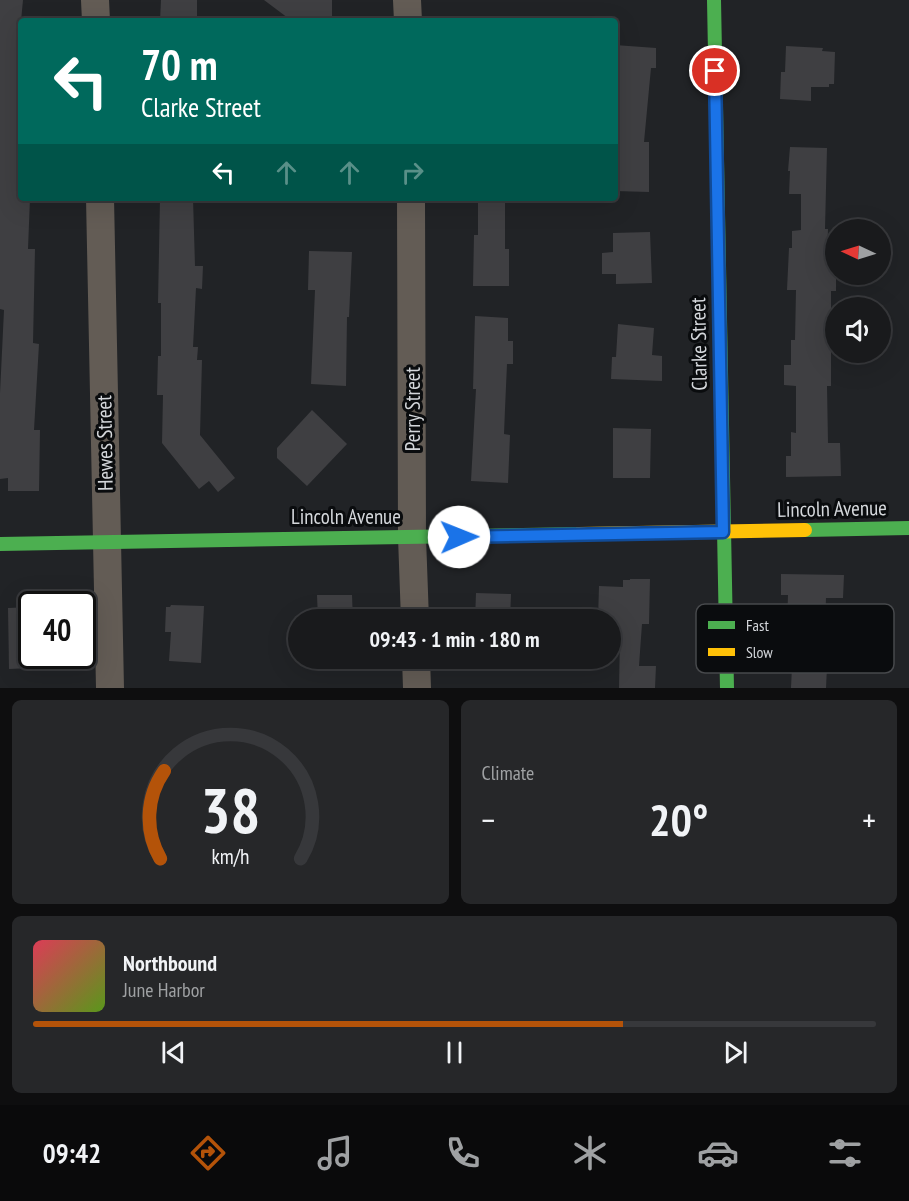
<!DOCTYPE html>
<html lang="en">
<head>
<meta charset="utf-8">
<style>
  body { margin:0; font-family:"PT Sans Narrow",sans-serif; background:#262729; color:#f1f3f6; height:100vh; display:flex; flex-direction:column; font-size:22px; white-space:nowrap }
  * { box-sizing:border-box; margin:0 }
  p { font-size:20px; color:#9fa1a3 }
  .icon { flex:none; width:33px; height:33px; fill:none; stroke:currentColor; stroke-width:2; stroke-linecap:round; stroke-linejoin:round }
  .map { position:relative; height:688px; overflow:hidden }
  .sheet { display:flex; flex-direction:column; gap:12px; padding:12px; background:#0e0e0f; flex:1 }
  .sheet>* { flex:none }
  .guide { position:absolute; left:18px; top:18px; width:600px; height:183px; border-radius:6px; box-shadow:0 6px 24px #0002,0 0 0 2px #37383b; background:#00695c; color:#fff; overflow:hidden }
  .needle { width:39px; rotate:274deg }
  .tools { position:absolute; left:825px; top:219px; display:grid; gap:12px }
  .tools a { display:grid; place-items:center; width:66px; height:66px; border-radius:50%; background:#191a1c; box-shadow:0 6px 24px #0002,0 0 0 2px #37383b; font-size:30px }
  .speed { position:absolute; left:18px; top:591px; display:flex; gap:12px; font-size:30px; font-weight:700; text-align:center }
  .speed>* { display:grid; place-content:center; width:78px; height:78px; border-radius:50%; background:#191a1c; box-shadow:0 6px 24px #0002,0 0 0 2px #37383b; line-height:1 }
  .speed .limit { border:3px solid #111; border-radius:9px; background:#fff; color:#111 }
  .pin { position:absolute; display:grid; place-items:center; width:51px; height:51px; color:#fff; margin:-26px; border:3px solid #fff; border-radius:50%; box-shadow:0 2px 6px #0007 }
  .me { position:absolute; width:66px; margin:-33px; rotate:89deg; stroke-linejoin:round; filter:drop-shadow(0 0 4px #0008) }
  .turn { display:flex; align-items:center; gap:21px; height:126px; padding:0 24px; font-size:27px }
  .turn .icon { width:78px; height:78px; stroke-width:2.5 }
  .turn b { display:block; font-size:42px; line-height:51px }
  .lanes { display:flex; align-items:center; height:57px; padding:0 24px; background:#0003; justify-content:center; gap:30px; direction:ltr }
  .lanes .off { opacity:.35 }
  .big { font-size:45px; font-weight:700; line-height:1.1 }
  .sheet .widget { flex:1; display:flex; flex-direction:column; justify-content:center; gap:9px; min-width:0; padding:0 21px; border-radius:9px; background:#262729 }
  .sheet .dial { align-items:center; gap:0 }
  .dial svg { height:156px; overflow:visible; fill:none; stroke:#37383b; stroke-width:7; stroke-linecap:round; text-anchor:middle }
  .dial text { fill:#f1f3f6; stroke:none }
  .song { display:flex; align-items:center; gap:18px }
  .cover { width:72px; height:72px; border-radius:9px; background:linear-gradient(135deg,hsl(350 70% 55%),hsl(90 70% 35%)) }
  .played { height:6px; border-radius:3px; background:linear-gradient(90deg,#b45309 70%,#37383b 70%) }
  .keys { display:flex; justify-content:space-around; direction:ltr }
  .heat { display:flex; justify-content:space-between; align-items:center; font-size:33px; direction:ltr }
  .sheet .tiles { flex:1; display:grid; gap:12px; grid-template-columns:1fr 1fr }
  .widget:last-child { grid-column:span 2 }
  .trip { position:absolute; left:288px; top:609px; width:333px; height:60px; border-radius:30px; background:#191a1c; box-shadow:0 6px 24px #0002,0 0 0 2px #37383b; font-weight:700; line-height:60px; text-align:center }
  .tab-bar { display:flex; height:96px; justify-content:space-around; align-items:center; background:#0a0a0b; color:#9fa1a3 }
  .tab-bar .icon { width:42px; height:42px }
  .tab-bar .selected { color:#b45309 }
  .tab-bar b { font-size:27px; color:#f1f3f6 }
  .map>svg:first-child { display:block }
  .building { fill:#3f3f42 }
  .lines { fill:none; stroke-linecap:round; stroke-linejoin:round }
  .street { stroke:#635c55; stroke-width:28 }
  .fast { stroke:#4caf50; stroke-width:14 }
  .slow { stroke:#ffc107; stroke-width:14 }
  .route-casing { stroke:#114b97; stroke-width:15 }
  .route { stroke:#1a73e8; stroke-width:10 }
  .labels { text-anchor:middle; stroke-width:6; stroke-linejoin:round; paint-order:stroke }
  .street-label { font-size:21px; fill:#d4d7db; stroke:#0a0c0e }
  .key { fill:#0a0c0e; stroke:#47494c; stroke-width:1.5 }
  .key-label { font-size:16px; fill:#d4d7db }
</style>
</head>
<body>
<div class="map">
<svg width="909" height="688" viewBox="0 0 909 688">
  <rect width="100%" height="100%" fill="#212326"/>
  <!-- building -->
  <g class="building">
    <polygon points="0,0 23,0 21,21 21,198 30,198 28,249 35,249 33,343 39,344 34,430 40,430 39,491 8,491 8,478 0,479 0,393 4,310 0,309"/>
    <polygon points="161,0 197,0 197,21 160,21"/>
    <polygon points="264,0 332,0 332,21 292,21"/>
    <polygon points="615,45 656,48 656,68 651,68 644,142 649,142 649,192 615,191"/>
    <polygon points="786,46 823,48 822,51 835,52 834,84 829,84 829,87 811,87 811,101 780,99 781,72 785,72"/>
    <polygon points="790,147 827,148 825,229 828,229 827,259 836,260 836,291 831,291 831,386 827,386 828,443 840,443 841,476 786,477 786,456 791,456 791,432 796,433 796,386 784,385 784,365 791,365 791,340 795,340 796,290 787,290 789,248 792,248 792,231 801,230 801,194 789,194 790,171 788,171"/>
    <polygon points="160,198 193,198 195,266 203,266 202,289 196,288 193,347 198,347 197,360 202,360 200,435 235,478 218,492 209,481 199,489 162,443 163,395 157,395 158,356 161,356 161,303 158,303"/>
    <polygon points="478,198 505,198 505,249 509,249 509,286 473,286 474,235 478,235"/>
    <polygon points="650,232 652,283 616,284 616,274 602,274 602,253 613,252 613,233"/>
    <polygon points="309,251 352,252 349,317 347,317 346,386 311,384 315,290 308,290"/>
    <polygon points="475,316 508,318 508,341 513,341 513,364 507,364 505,409 504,434 510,435 508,483 471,481 476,389 473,389"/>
    <polygon points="618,324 654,328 652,355 662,356 662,381 611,379 612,357 616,357"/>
    <polygon points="312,410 347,444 307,486 277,458 277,448"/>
    <polygon points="613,428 651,429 650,478 613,478"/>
    <polygon points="781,574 844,575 843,598 826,598 825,626 787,626 788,595 781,595"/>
    <polygon points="630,579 650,579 649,624 642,624 639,666 656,666 655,688 619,688 620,635 610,634 610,620 598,620 599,586 623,587 623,580 630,580"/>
    <polygon points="476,593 511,594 510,620 475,620"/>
    <polygon points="317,595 352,595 353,620 318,620"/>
    <polygon points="171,605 204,606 201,663 169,661 171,632 165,632 166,607 170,607"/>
    <polygon points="32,607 32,668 9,669 8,608"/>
    <polygon points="792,666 827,667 826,688 791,688"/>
  </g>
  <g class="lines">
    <!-- street -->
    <g class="street">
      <polyline points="95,0 96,21"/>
      <polyline points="407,0 408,21"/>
      <polyline points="100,198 110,688"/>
      <polyline points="411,198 412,537 415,620"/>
      <polyline points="416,658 417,688"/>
    </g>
    <!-- fast -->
    <g class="fast">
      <polyline points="714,0 727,688"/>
      <polyline points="805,530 909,528"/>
      <polyline points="0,544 579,534"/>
    </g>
    <!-- slow -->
    <polyline class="slow" points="579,534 805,530"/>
  </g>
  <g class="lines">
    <!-- route casing -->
    <g class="route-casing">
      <polyline id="route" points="459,537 723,532 715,71"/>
    </g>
    <!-- route -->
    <use href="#route" class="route"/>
  </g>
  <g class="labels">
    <!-- street labels -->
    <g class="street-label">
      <text transform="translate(699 344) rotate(-91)" y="7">Clarke Street</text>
      <text transform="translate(413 409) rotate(-90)" y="7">Perry Street</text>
      <text transform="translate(105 443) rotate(-91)" y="7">Hewes Street</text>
      <text transform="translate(832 509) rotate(-1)" y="7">Lincoln Avenue</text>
      <text x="346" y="524">Lincoln Avenue</text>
    </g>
  </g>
  <!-- legend -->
  <rect x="696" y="604" width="198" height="69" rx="9" class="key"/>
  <rect x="708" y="621" width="27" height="8" fill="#4caf50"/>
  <rect x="708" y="648" width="27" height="8" fill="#ffc107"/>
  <g class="key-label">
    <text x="746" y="631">Fast</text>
    <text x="746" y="658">Slow</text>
  </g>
</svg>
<div class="tools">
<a><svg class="needle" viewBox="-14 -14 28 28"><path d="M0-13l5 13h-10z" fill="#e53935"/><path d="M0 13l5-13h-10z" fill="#9fa1a3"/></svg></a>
<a><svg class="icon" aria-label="sound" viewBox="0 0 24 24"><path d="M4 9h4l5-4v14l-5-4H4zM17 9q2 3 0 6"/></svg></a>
</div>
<div class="speed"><div class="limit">40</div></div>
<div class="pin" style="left:715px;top:71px;background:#d93025"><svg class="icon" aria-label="arrive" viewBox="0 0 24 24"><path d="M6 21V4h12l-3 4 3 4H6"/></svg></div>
<svg class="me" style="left:459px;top:537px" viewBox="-20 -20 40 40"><circle r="19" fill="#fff"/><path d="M0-13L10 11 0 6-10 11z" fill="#1a73e8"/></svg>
<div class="trip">09:43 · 1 min · 180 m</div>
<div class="guide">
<div class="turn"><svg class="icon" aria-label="left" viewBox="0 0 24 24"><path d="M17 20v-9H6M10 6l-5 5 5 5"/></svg><div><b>70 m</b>Clarke Street</div></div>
<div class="lanes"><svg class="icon" aria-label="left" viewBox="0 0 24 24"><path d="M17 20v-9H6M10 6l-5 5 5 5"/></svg><svg class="icon off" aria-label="ahead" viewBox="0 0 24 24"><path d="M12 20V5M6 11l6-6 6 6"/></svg><svg class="icon off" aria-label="ahead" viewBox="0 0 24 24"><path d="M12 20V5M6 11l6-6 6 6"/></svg><svg class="icon off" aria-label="right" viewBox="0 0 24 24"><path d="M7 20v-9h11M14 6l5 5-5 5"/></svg></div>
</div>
</div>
<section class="sheet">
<div class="tiles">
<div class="widget dial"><svg viewBox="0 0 100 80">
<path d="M14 69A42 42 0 1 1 86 69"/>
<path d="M14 69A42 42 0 0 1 16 24" stroke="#b45309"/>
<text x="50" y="56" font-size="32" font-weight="700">38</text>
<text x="50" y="72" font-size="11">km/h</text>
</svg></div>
<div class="widget"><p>Climate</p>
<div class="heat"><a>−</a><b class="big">20°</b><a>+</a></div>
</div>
<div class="widget">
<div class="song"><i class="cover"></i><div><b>Northbound</b><p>June Harbor</p></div></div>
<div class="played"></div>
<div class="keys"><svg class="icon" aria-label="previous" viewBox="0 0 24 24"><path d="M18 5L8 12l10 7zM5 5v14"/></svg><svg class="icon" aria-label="pause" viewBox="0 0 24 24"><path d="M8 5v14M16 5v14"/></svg><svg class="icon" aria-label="next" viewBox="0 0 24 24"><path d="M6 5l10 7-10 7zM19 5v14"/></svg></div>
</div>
</div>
</section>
<nav class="tab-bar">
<b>09:42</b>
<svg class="icon selected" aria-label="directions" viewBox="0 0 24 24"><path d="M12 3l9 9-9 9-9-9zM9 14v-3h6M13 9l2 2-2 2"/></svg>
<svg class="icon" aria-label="music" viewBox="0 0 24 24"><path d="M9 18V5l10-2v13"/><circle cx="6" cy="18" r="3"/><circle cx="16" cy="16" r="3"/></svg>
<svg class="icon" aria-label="phone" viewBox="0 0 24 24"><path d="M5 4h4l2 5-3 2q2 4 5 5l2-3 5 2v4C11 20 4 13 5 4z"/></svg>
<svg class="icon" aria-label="climate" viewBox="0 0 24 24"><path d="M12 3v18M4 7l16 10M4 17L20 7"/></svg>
<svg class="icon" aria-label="car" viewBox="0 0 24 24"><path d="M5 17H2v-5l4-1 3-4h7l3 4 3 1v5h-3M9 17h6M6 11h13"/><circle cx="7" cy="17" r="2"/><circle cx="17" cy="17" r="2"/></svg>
<svg class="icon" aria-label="filters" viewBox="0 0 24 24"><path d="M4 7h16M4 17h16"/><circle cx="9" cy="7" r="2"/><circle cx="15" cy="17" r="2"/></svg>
</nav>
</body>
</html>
